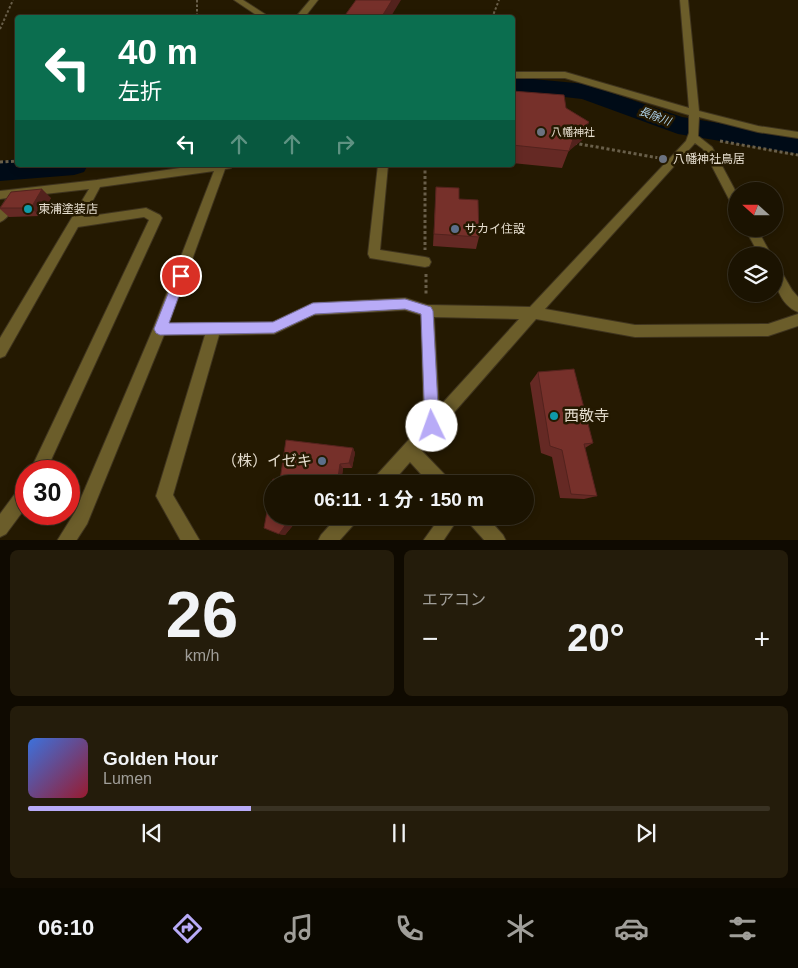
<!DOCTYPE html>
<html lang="ja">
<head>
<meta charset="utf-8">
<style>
  body { margin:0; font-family:Helvetica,"Noto Sans JP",sans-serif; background:#241c0b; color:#f1f3f6; height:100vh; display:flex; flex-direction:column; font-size:19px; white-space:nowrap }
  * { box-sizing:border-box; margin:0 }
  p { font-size:16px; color:#a09e99 }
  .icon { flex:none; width:28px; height:28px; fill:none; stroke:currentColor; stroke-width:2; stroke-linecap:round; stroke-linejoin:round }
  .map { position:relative; height:540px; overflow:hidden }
  .details { display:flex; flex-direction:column; gap:10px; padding:10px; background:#0f0a01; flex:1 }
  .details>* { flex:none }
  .banner { position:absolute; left:15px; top:15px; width:500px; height:152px; border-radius:5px; box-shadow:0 2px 8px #0003,0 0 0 1px #393223; background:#0b6e4f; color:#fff; overflow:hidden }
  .needle { width:32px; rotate:291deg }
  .tools { position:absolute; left:728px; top:182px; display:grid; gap:10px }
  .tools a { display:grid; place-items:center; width:55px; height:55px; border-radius:50%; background:#1b1301; box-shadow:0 2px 8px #0003,0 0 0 1px #393223; font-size:25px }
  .speed { position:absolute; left:15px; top:460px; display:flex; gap:10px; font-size:25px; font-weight:700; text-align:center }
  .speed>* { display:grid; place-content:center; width:65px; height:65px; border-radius:50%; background:#1b1301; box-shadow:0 2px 8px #0003,0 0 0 1px #393223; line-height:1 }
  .speed .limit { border:8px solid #d22; background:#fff; color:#111 }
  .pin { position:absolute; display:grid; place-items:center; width:42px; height:42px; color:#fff; margin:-21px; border:2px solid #fff; border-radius:50%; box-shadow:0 1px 5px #0007 }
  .me { position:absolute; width:55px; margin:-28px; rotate:357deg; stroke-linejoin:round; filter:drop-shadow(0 0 4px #0008) }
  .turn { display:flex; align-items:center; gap:18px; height:105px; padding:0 20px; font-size:22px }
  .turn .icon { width:65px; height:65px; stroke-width:2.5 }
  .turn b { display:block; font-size:35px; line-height:42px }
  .lanes { display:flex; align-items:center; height:48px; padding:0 20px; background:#0003; justify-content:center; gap:25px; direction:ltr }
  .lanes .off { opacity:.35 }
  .big { font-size:38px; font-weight:700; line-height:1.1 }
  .details .card { flex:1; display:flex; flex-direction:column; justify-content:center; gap:8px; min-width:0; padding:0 18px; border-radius:8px; background:#241c0b }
  .details .dial { align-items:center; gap:0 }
  .dial b { font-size:65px; line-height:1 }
  .song { display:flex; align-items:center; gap:15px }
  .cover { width:60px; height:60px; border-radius:8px; background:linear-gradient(135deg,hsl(220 70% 55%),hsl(350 70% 35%)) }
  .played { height:5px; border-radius:2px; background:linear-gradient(90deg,#b8abf7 30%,#393223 30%) }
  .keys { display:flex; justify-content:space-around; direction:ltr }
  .heat { display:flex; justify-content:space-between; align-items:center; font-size:28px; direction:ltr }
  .details .tiles { flex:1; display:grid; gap:10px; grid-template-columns:1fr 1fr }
  .card:last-child { grid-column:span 2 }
  .trip { position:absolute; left:264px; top:475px; width:270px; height:50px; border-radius:25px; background:#1b1301; box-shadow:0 2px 8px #0003,0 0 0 1px #393223; font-weight:700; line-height:50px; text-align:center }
  .tabs { display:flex; height:80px; justify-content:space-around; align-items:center; background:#0b0800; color:#a09e99 }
  .tabs .icon { width:35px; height:35px }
  .tabs .current { color:#b8abf7 }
  .tabs b { font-size:22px; color:#f1f3f6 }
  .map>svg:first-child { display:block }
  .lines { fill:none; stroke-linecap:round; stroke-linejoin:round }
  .river { fill:#000b17; fill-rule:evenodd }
  .minor-casing { stroke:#3f341e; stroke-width:2 }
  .path-far1 { stroke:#695f4a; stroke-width:2; stroke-dasharray:2.5 2; stroke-linecap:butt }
  .path { stroke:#695f4a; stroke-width:3; stroke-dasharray:3 2.5; stroke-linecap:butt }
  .minor { fill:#6b5d2a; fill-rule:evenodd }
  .wall { fill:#652924 }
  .shaded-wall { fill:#53221d }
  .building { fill:#76302a; stroke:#53221d }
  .route { fill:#b8abf7; stroke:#786fa1 }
  .worship-dot { fill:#6b7280; stroke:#241901; stroke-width:2 }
  .culture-dot { fill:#0f9aa8; stroke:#241901; stroke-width:2 }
  .service-dot { fill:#5c6f8a; stroke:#241901; stroke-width:2 }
  .labels { text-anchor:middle; stroke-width:5; stroke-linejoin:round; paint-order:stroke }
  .far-water-label { font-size:11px; font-style:italic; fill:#b3d8f1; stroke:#241901 }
  .far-poi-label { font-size:11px; fill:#e5ddce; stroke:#241901; text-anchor:start }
  .poi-label { font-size:12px; fill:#e5ddce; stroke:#241901; text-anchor:start }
  .near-poi-label { font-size:15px; fill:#e5ddce; stroke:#241901; text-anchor:start }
</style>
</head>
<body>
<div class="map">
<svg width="798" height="541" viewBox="0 0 798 541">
  <rect width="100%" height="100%" fill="#241901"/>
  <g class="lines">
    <!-- river -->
    <g class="river">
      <polygon points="512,77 586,84 682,117 798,136 798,154 678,134 582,99 512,91"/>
      <polygon points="18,159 18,165 88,165 84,172 74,175 0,181 0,161"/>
    </g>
    <!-- minor casing -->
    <g class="minor-casing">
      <g id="minor">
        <polygon points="234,0 243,0 271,18 261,18"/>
        <polygon points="310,0 318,0 304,18 295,18"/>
        <path d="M680 0H688L699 111 758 126 798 132V138L758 132 699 117 698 136 712 147 736 192V206L732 205 703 149 695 143 545 309 635 325 768 324 798 314V326L768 336 635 337 536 319 421 450 448 478 450 484H430L410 462 391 484H372L374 478 424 423 421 315 405 310 314 315 274 334 219 335 173 495 200 541H181L156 496 205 335H164L87 524 76 541H57L75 512 153 329 214 171 100 187 84 217 146 208 160 215 162 218 46 471H30L149 220 144 217 78 227 5 356 0 358V338L89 189 18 197C17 205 8 219 0 222V209L7 198 0 199V191L97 180 201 165H232L231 168 225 169 169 323 273 322 313 303 405 298 427 305 530 307 686 141 689 133V115L565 78H512V72H565L689 108ZM434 317 519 319 439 407Z"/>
        <polygon points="378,165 388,165 380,250 425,257 429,258 431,262 429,266 425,267 370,258 368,254"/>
        <polygon points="745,229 757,229 772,256 760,256"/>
        <path d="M774 265 778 266 792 290 798 297V312C780 305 773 282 774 265Z"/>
        <polygon points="26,485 26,507 6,534 0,537 0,514 20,487"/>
        <polygon points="338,516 358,516 356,522 339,541 318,541 321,535"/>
        <polygon points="441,516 460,516 443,541 423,541"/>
        <polygon points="466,516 486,516 503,535 506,541 485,541 468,522"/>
      </g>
    </g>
    <!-- path-far1 -->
    <g class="path-far1">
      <polyline points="197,0 197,18"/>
      <polyline points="492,18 499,0"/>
      <polyline points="0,29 13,0"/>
    </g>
    <!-- path -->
    <g class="path">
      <polyline points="720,141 798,155"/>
      <polyline points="574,143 659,158"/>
      <polyline points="0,162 18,161"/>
      <polyline points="425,165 425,250"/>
      <polyline points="426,274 426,295"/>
    </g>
    <!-- minor -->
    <use href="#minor" class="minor"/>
  </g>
  <!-- wall -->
  <g class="wall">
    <polygon points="512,91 566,108 589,122 582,140 569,150 562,168 512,163"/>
    <polygon points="436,187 479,237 476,249 433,246"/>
    <polygon points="51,198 40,216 9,217 0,209 0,207"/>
    <polygon points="538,372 593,443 585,448 597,496 584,499 560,498 552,457 541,453 530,383"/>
    <polygon points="286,440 353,448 355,453 352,468 343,468 341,484 272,484 272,516 329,516 328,524 294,524 285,535 279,534 264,528 273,479 280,480"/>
  </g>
  <!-- shaded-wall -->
  <g class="shaded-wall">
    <polygon points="392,0 401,0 390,18 381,18"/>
    <polygon points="589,122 582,140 569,151 574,136"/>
    <polygon points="42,189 51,198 40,216 31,208"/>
    <polygon points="353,448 355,453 352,468 349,463"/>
    <polygon points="340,464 343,468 341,484 337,484"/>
    <polygon points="324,516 329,516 328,524 324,523"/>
    <polygon points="287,523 294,524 285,535 279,534"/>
  </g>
  <!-- building -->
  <g class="building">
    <polygon points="356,0 392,0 381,18 343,18"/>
    <polygon points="512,91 564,95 566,108 589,122 574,136 569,151 512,145"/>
    <polygon points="436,187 459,188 459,199 478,200 479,237 434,234"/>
    <polygon points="42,189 31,208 0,208 11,192"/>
    <polygon points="574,369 593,443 584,444 597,496 571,494 562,450 550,446 538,372"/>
    <polygon points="286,440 353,448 349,463 340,464 337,484 272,484 272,516 324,516 324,523 287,523 279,534 264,528 273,479 280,480"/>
  </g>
  <!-- route -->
  <polygon class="route" points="181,271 185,272 186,276 169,323 273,322 313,303 405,299 431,307 433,311 439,426 437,431 432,433 427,431 425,426 421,314 405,309 315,314 274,333 160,335 156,333 154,329 175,276 177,272"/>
  <!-- markers -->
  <g class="worship-dot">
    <circle cx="541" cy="132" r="5"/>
    <circle cx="663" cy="159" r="5"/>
  </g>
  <g class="culture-dot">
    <circle cx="28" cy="209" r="5"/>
    <circle cx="554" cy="416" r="5"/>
  </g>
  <g class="service-dot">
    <circle cx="455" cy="229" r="5"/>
    <circle cx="322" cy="461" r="5"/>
  </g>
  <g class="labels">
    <!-- far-water labels -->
    <g class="far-water-label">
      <text transform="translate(655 116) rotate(20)" y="4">長除川</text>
    </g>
    <!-- far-poi labels -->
    <g class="far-poi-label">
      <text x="551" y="136">八幡神社</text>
    </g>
    <!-- poi labels -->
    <g class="poi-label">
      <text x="673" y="163">八幡神社鳥居</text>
      <text x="38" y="213">東浦塗装店</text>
      <text x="465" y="233">サカイ住設</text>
    </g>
    <!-- near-poi labels -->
    <g class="near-poi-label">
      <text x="564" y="421">西敬寺</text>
      <text x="312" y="466" text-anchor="end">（株）イゼキ</text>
    </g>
  </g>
</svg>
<div class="tools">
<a><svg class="needle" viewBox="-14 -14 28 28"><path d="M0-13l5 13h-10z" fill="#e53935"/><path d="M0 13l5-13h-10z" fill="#a09e99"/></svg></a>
<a><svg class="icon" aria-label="layers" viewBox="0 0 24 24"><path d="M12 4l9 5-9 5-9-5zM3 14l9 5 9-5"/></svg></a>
</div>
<div class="speed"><div class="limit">30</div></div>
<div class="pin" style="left:181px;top:276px;background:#d93025"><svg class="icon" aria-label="arrive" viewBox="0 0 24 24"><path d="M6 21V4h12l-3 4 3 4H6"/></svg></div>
<svg class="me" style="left:432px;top:426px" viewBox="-20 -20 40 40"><circle r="19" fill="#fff"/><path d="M0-13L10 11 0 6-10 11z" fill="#b8abf7"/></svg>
<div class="trip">06:11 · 1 分 · 150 m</div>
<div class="banner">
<div class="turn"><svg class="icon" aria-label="left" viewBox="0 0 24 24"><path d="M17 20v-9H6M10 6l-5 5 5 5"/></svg><div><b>40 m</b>左折</div></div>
<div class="lanes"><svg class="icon" aria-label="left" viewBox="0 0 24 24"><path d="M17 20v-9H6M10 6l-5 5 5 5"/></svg><svg class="icon off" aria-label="ahead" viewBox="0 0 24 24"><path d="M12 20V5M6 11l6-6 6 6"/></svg><svg class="icon off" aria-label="ahead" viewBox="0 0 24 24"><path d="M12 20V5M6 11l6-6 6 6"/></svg><svg class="icon off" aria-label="right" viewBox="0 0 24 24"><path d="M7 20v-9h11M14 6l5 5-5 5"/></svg></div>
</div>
</div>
<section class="details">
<div class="tiles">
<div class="card dial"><b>26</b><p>km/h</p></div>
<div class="card"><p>エアコン</p>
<div class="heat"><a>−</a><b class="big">20°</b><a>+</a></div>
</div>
<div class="card">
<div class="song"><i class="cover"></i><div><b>Golden Hour</b><p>Lumen</p></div></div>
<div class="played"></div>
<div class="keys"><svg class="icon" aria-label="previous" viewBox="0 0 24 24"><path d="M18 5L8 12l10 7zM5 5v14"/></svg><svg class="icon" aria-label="pause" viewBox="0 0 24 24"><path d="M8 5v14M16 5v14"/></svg><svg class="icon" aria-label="next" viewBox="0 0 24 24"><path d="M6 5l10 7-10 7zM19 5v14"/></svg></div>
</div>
</div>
</section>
<nav class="tabs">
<b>06:10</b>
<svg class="icon current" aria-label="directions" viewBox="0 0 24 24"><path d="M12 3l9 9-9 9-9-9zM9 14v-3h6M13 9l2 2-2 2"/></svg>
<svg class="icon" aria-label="music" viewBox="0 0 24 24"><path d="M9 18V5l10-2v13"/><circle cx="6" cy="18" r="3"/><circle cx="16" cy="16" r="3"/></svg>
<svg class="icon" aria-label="phone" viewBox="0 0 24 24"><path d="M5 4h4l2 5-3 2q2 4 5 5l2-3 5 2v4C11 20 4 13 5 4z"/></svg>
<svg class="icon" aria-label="climate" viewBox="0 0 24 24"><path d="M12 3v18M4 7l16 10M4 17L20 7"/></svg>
<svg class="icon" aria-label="car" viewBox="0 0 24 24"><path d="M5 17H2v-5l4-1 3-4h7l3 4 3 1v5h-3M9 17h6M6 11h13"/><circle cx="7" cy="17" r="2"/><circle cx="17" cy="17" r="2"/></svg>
<svg class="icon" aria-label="filters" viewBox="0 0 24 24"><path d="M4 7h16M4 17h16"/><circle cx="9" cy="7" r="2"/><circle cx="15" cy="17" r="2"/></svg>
</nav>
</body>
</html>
